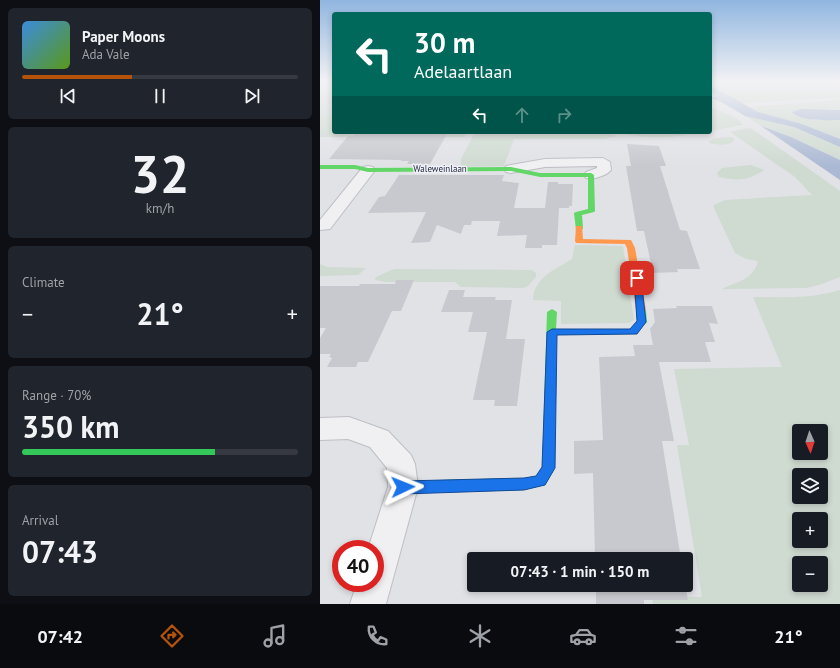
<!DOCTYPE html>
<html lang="en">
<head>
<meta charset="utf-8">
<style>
  body { margin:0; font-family:"PT Sans",sans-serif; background:#20242c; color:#f1f3f6; height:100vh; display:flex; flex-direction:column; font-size:15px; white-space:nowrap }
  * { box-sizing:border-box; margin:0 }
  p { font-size:13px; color:#9ea1a6 }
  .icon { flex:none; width:22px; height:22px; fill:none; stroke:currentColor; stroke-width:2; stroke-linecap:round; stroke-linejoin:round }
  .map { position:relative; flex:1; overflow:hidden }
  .drawer { display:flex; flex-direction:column; gap:8px; padding:8px; background:#0d0f14; width:320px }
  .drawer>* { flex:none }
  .hud { position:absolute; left:12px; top:12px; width:380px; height:122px; border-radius:4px; box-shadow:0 2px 6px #0003; background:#00695c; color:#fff; overflow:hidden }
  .needle { width:26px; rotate:177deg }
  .buttons { position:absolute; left:472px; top:424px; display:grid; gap:8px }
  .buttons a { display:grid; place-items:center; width:36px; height:36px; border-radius:4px; background:#171b24; box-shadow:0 2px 6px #0003; font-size:20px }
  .speed { position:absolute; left:12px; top:540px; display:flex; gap:8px; font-size:20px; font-weight:700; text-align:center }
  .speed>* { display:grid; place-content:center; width:52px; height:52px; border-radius:50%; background:#171b24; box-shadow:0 2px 6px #0003; line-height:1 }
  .speed .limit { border:6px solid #d22; background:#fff; color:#111 }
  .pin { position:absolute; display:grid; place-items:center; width:34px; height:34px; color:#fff; margin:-17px; border-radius:8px; box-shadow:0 2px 6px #0006 }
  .me { position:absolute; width:44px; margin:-22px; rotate:88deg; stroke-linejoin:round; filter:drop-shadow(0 0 3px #0008) }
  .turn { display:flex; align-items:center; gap:14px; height:84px; padding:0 16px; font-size:18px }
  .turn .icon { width:52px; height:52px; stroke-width:2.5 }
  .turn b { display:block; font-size:28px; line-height:34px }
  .lanes { display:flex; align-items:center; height:38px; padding:0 16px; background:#0003; justify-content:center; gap:20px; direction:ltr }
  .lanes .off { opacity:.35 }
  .big { font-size:30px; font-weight:600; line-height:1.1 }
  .drawer .card { flex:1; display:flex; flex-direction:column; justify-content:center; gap:6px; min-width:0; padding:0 14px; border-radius:6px; background:#20242c }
  .drawer .dial { align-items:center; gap:0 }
  .dial b { font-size:52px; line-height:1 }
  .song { display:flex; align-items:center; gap:12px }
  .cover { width:48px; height:48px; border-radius:6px; background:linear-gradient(135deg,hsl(210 70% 55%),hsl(90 70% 35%)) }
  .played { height:4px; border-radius:2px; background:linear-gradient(90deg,#b45309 40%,#363941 40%) }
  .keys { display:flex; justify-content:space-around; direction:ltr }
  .heat { display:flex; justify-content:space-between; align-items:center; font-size:22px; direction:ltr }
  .charge { height:6px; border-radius:3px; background:linear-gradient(90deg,#34c759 70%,#363941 0) }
  .trip { position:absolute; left:147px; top:552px; width:226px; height:40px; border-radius:4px; background:#171b24; box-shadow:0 2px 6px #0003; font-weight:600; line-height:40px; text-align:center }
  .tab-bar { display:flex; height:64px; justify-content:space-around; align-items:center; background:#090b0e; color:#9ea1a6 }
  .tab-bar .icon { width:28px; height:28px }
  .tab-bar .current { color:#b45309 }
  .tab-bar b { font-size:18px; color:#f1f3f6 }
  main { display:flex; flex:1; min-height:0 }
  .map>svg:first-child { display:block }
  .green { fill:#cfdad1; fill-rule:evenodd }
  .water { fill:#acb9d4 }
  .building { fill:#c8c9ce }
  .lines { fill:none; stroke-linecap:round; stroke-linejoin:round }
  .street-casing { stroke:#bebfc4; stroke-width:2 }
  .street { fill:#f0f0f3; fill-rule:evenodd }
  .fast { fill:#63d668; fill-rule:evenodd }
  .slow { fill:#ff974d; fill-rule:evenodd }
  .route { fill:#1a73e8; stroke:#114b97 }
  .labels { text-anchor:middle; stroke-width:3; stroke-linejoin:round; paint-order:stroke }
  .far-street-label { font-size:9px; fill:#262c41; stroke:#eef0f6 }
</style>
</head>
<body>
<main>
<section class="drawer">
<div class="card">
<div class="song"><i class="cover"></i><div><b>Paper Moons</b><p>Ada Vale</p></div></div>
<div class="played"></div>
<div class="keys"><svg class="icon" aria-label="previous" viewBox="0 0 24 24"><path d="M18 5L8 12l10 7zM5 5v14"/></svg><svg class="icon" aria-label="pause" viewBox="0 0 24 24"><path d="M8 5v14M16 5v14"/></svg><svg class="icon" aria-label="next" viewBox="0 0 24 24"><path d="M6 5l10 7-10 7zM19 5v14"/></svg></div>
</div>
<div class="card dial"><b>32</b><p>km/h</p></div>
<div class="card"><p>Climate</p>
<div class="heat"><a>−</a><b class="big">21°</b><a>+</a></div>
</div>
<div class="card"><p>Range · 70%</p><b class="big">350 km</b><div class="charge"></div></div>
<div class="card"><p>Arrival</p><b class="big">07:43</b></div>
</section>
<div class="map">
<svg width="520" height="604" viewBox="0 0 520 604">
  <rect width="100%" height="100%" fill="#e1e2e6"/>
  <!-- green -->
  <g class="green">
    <polygon points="0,82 14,82 14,132 147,132 144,137 0,137"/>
    <polygon points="390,82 520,82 520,98 421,103 390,85"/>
    <polygon points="520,100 520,110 510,109 474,115 493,120 520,120 520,139 482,124 438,112 429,107"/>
    <path d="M390 107C399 111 419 116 423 125L390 131Z"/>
    <polygon points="425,116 474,127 520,147 520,160 471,137 441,126"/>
    <path d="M427 128H431L520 191V277L499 285 486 288 402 289C417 282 434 279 438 261L426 259 415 253 394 208V205L405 200 492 195 475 177 410 132Z"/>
    <polygon points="155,132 284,132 296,136 285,139 194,139 184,166 141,167 141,159"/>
    <path d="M299 132H385C357 137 327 141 299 132Z"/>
    <path d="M411 137 414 138 413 142C405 146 398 145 389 143V141L395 138Z"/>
    <path d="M431 165 444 170C427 181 419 181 399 177L397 173 402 168Z"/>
    <path d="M255 245 303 246 314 320 309 323 241 324V301L213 300C214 277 235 270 252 259Z"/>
    <polygon points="0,264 7,267 46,268 38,275 0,276"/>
    <polygon points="74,269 212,270 216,273 216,277 208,286 203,288 141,287 135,282 66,282 55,280 56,277"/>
    <path d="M520 290V604H333L332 596 382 597 357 445H369L354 369 462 367 433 297C462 297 492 299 520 290ZM479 431H501V453H479ZM479 475H501V497H479ZM479 519H501V541H479ZM479 563H501V585H479Z"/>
  </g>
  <!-- water -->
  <g class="water">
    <polygon points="390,85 438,112 482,124 520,139 520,147 474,127 425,116 403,103 390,98 398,96 390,91"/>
    <path d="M481 109 520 110V120C508 120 480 122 472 112Z"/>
    <polygon points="441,126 471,137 520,160 520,180"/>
  </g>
  <!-- building -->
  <g class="building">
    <polygon points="37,132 128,132 110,164 87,164 89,161 80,161 82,160 9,159 28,136 33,136"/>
    <polygon points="307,144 339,146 346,166 340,166 360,230 367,231 380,269 357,269 358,272 333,273 324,231 317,231 306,166 311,166"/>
    <polygon points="79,175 184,175 182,181 199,183 194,208 225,208 228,182 238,182 238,184 253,184 252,206 249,206 249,208 239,208 237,245 222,245 222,248 205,248 207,235 177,236 180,221 152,221 151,225 144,225 141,234 117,225 110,242 91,243 106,212 48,213 59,197 65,196"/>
    <polygon points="76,280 94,280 81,311 72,311 48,362 38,362 36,367 7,367 12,358 9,357 11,354 0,354 0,338 6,328 0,328 0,286 39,286 40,284 75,284"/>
    <polygon points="129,290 145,290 143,297 176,297 175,300 192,300 186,339 205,339 197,406 174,406 175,400 153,400 167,332 148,332 153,312 121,312"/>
    <polygon points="356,306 392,306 398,324 389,323 395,342 385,342 391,362 339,362 354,441 342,441 361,559 275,559 273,473 254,474 254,441 283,440 279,357 315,356 313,345 333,345 330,329 335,322 333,309 357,308"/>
    <polygon points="276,585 365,585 368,600 324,600 324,604 276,604"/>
  </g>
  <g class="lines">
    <!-- street casing -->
    <g class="street-casing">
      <g id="street">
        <path d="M283 158 290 162 291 170C286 176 273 180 266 178L264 175 266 172 277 168V166L225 167 191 173 186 172 184 169 186 166 191 165 225 159Z"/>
        <polygon points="48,166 53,167 55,170 53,173 10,229 0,230 0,220 43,167"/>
        <polygon points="29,417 68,431 91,455 95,464 98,487 66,604 30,604 37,583 55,583 55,549 48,549 68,487 67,468 50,447 28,439 0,440 0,418"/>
      </g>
    </g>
    <!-- street -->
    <use href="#street" class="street"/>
    <!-- fast -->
    <g class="fast">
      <polygon points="0,165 35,165 48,168 191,167 220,173 271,173 274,175 275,211 274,212 262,215 263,228 262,230 256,230 254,213 256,212 268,209 268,177 220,177 191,171 48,172 35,169 0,169"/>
      <polygon points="321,307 326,310 327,322 316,334 236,335 234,469 225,485 204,490 83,493 78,491 76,487 78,483 83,481 204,478 216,476 222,468 227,312 232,309 237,312 236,329 310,329 317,321 316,310"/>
    </g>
    <!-- slow -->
    <polygon class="slow" points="256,226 262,226 263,239 311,240 315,248 326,310 324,312 318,312 316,310 307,248 305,244 256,243 255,241"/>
  </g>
  <!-- sky -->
  <linearGradient id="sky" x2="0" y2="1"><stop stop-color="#90b6e0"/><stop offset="0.49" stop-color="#f2f2f4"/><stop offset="1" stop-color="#f2f2f4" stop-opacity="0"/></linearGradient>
  <rect width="520" height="166" fill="url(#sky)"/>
  <!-- route -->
  <polygon class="route" points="314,276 320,276 321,278 326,322 317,334 237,335 235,468 225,485 204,490 83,494 79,492 77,487 79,483 83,481 204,478 216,476 222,467 227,332 232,329 310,329 317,321"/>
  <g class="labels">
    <!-- far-street labels -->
    <g class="far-street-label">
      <text x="120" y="172">Waleweinlaan</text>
    </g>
  </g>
</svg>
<div class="buttons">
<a><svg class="needle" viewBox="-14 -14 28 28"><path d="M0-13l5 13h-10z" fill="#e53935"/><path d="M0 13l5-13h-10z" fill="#9ea1a6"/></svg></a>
<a><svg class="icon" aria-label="layers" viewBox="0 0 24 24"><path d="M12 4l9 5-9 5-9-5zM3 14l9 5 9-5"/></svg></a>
<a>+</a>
<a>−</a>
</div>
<div class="speed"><div class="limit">40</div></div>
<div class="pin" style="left:317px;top:278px;background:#d93025"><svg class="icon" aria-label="arrive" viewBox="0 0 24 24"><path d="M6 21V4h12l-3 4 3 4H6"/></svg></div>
<svg class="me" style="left:83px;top:487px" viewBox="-20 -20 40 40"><path d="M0-17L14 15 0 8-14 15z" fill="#1a73e8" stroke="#fff" stroke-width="4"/></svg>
<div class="trip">07:43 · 1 min · 150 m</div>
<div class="hud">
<div class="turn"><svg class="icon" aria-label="left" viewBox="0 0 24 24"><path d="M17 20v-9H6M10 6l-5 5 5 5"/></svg><div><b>30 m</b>Adelaartlaan</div></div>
<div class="lanes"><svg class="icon" aria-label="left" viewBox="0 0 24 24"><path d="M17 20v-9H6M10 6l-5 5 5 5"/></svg><svg class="icon off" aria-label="ahead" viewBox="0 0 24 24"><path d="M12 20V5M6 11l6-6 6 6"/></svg><svg class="icon off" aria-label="right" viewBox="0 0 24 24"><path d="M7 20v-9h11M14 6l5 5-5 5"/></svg></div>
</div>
</div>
</main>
<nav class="tab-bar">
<b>07:42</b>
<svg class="icon current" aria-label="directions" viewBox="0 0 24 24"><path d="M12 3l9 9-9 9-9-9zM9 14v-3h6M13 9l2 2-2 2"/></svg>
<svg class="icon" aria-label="music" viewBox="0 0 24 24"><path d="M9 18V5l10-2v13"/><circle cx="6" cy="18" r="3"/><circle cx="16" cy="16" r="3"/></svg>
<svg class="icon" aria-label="phone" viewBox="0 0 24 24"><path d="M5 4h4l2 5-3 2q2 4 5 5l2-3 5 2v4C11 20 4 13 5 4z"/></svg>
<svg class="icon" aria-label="climate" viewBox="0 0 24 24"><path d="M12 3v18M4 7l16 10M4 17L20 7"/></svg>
<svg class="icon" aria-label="car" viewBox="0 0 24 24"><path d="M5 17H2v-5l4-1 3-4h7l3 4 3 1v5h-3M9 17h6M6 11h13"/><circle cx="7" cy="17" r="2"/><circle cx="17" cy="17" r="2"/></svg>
<svg class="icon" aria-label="filters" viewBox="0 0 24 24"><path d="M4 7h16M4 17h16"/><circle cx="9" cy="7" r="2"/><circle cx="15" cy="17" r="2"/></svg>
<b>21°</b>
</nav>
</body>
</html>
